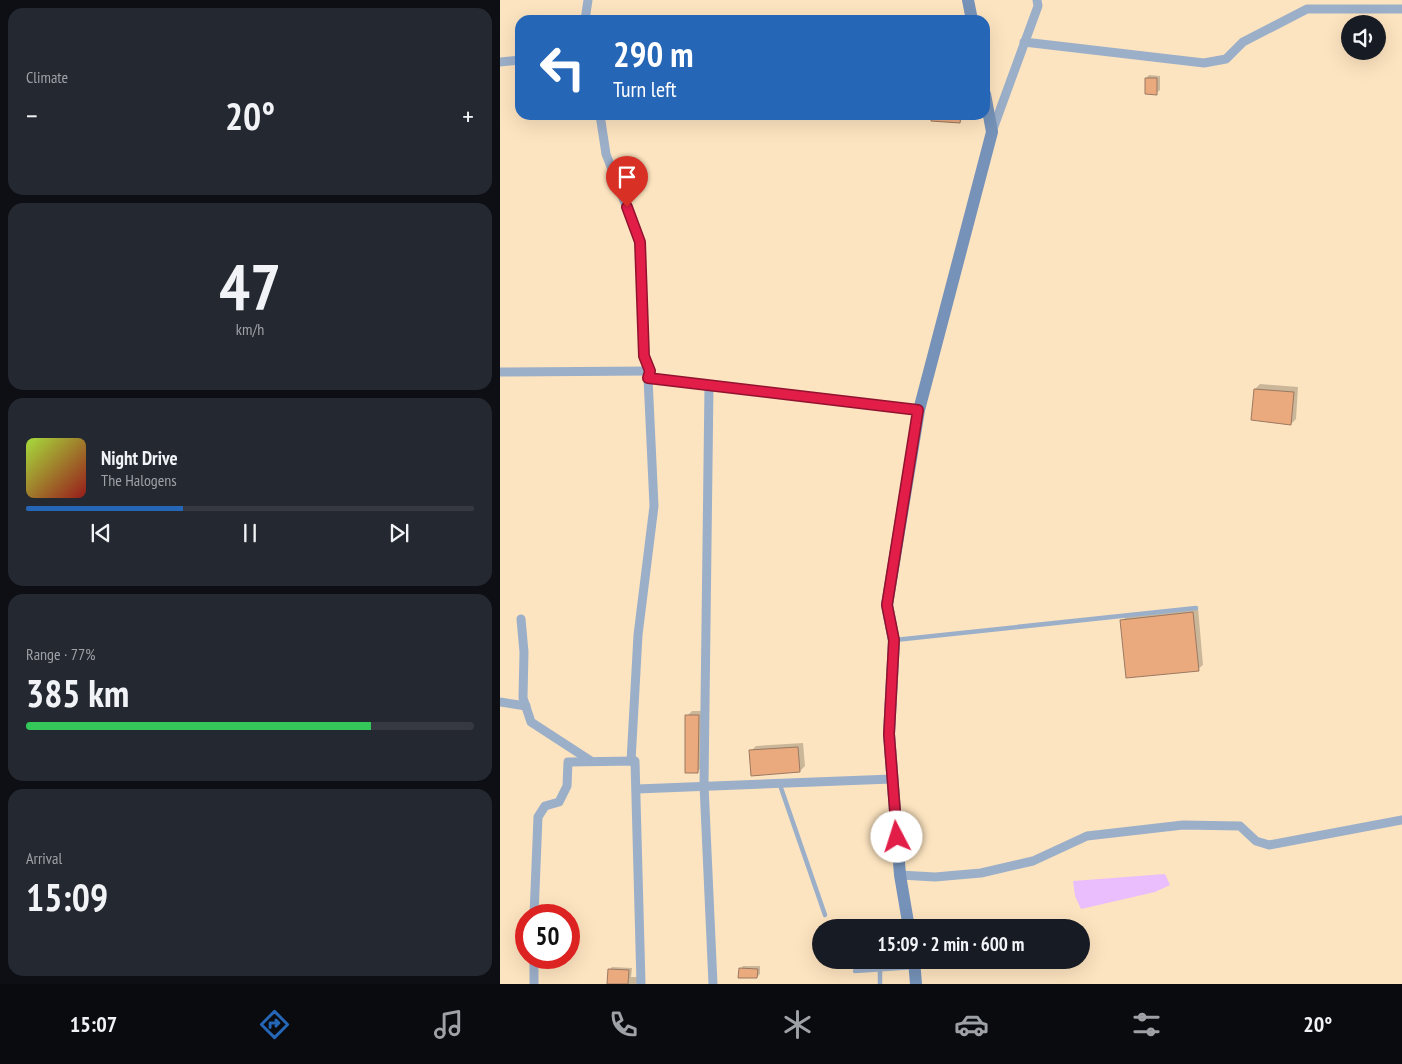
<!DOCTYPE html>
<html lang="en">
<head>
<meta charset="utf-8">
<style>
  body { margin:0; font-family:"PT Sans Narrow",sans-serif; background:#242831; color:#f1f3f6; height:100vh; display:flex; flex-direction:column; font-size:19px; white-space:nowrap }
  * { box-sizing:border-box; margin:0 }
  p { font-size:16px; color:#9ea1a6 }
  .icon { flex:none; width:28px; height:28px; fill:none; stroke:currentColor; stroke-width:2; stroke-linecap:round; stroke-linejoin:round }
  .map { position:relative; flex:1; overflow:hidden }
  .drawer { display:flex; flex-direction:column; gap:8px; padding:8px; background:#0d0f14; width:500px }
  .drawer>* { flex:none }
  .top-card { position:absolute; left:15px; top:15px; width:475px; height:105px; border-radius:15px; box-shadow:0 5px 20px #0002; background:#2666b7; color:#fff; overflow:hidden }
  .tools { position:absolute; left:841px; top:15px; display:grid; gap:10px }
  .tools a { display:grid; place-items:center; width:45px; height:45px; border-radius:50%; background:#171b24; box-shadow:0 5px 20px #0002; font-size:25px }
  .speed { position:absolute; left:15px; top:904px; display:flex; gap:10px; font-size:25px; font-weight:700; text-align:center }
  .speed>* { display:grid; place-content:center; width:65px; height:65px; border-radius:50%; background:#171b24; box-shadow:0 5px 20px #0002; line-height:1 }
  .speed .limit { border:8px solid #d22; background:#fff; color:#111 }
  .pin { position:absolute; display:grid; place-items:center; width:42px; height:42px; color:#fff; margin:-51px -21px; border-radius:50% 50% 50% 0; rotate:-45deg; box-shadow:0 0 5px #0007 }
  .pin .icon { rotate:45deg }
  .me { position:absolute; width:55px; margin:-28px; rotate:355deg; stroke-linejoin:round; filter:drop-shadow(0 0 4px #0008) }
  .turn { display:flex; align-items:center; gap:18px; height:105px; padding:0 15px; font-size:22px }
  .turn .icon { width:65px; height:65px; stroke-width:2.5 }
  .turn b { display:block; font-size:35px; line-height:42px }
  .big { font-size:38px; font-weight:600; line-height:1.1 }
  .drawer .card { flex:1; display:flex; flex-direction:column; justify-content:center; gap:8px; min-width:0; padding:0 18px; border-radius:15px; background:#242831 }
  .drawer .dial { align-items:center; gap:0 }
  .dial b { font-size:65px; line-height:1 }
  .song { display:flex; align-items:center; gap:15px }
  .cover { width:60px; height:60px; border-radius:8px; background:linear-gradient(135deg,hsl(80 70% 55%),hsl(0 70% 35%)) }
  .played { height:5px; border-radius:2px; background:linear-gradient(90deg,#2666b7 35%,#363941 35%) }
  .keys { display:flex; justify-content:space-around; direction:ltr }
  .heat { display:flex; justify-content:space-between; align-items:center; font-size:28px; direction:ltr }
  .charge { height:8px; border-radius:4px; background:linear-gradient(90deg,#34c759 77%,#363941 0) }
  .trip { position:absolute; left:312px; top:919px; width:278px; height:50px; border-radius:25px; background:#171b24; box-shadow:0 5px 20px #0002; font-weight:600; line-height:50px; text-align:center }
  .tabs { display:flex; height:80px; justify-content:space-around; align-items:center; background:#090b0e; color:#9ea1a6 }
  .tabs .icon { width:35px; height:35px }
  .tabs .active { color:#2666b7 }
  .tabs b { font-size:22px; color:#f1f3f6 }
  main { display:flex; flex:1; min-height:0 }
  .map>svg:first-child { display:block }
  .water { fill:#eabefc }
  .shadow { fill:#0003 }
  .building { fill:#eaaa7d; stroke:#9b7962 }
  .lines { fill:none; stroke-linecap:round; stroke-linejoin:round }
  .service { stroke:#9cafc9; stroke-width:4.5 }
  .minor { stroke:#9cafc9; stroke-width:9 }
  .secondary { stroke:#7692b8; stroke-width:12 }
  .route-casing { stroke:#92132f; stroke-width:12 }
  .route { stroke:#e11d48; stroke-width:9 }
</style>
</head>
<body>
<main>
<section class="drawer">
<div class="card"><p>Climate</p>
<div class="heat"><a>−</a><b class="big">20°</b><a>+</a></div>
</div>
<div class="card dial"><b>47</b><p>km/h</p></div>
<div class="card">
<div class="song"><i class="cover"></i><div><b>Night Drive</b><p>The Halogens</p></div></div>
<div class="played"></div>
<div class="keys"><svg class="icon" aria-label="previous" viewBox="0 0 24 24"><path d="M18 5L8 12l10 7zM5 5v14"/></svg><svg class="icon" aria-label="pause" viewBox="0 0 24 24"><path d="M8 5v14M16 5v14"/></svg><svg class="icon" aria-label="next" viewBox="0 0 24 24"><path d="M6 5l10 7-10 7zM19 5v14"/></svg></div>
</div>
<div class="card"><p>Range · 77%</p><b class="big">385 km</b><div class="charge"></div></div>
<div class="card"><p>Arrival</p><b class="big">15:09</b></div>
</section>
<div class="map">
<svg width="902" height="984" viewBox="0 0 902 984">
  <rect width="100%" height="100%" fill="#fde4c0"/>
  <!-- water -->
  <polygon class="water" points="665,874 670,885 655,892 581,909 575,896 573,881"/>
  <!-- shadow -->
  <g class="shadow">
    <polygon points="649,75 660,76 660,90 656,93 646,78"/>
    <polygon points="395,115 465,115 460,122 395,117"/>
    <polygon points="760,384 798,387 796,419 791,424 755,389"/>
    <polygon points="698,608 703,665 698,669 622,621 627,616"/>
    <polygon points="192,711 203,711 202,767 197,772 187,716"/>
    <polygon points="303,743 305,766 300,771 251,751 256,746"/>
    <polygon points="243,966 260,966 260,974 257,977 240,969"/>
    <polygon points="112,967 132,968 131,977 137,977 138,984 109,984 109,970"/>
  </g>
  <!-- building -->
  <g class="building">
    <polygon points="645,78 657,78 657,95 645,94"/>
    <polygon points="431,115 461,115 460,123 431,121"/>
    <polygon points="754,389 794,392 791,425 751,420"/>
    <polygon points="693,612 699,671 626,678 620,620"/>
    <polygon points="185,715 199,715 198,773 185,773"/>
    <polygon points="298,747 300,772 251,776 249,750"/>
    <polygon points="239,968 258,969 257,978 238,978"/>
    <polygon points="108,969 129,970 128,984 107,984"/>
  </g>
  <g class="lines">
    <!-- service -->
    <g class="service">
      <polyline points="395,640 696,608"/>
      <polyline points="280,785 325,915"/>
      <polyline points="380,969 380,984"/>
      <polyline points="355,971 414,967"/>
    </g>
    <!-- minor -->
    <g class="minor">
      <polyline points="85,20 88,0"/>
      <polyline points="524,42 704,63 726,59 743,42 807,9 902,9"/>
      <polyline points="0,62 20,60"/>
      <polyline points="100,115 106,154 140,242 143,356 150,371 148,378 154,506 138,635 131,761"/>
      <polyline points="493,129 538,6 537,0"/>
      <polyline points="0,372 150,371"/>
      <polyline points="148,378 419,410"/>
      <polyline points="209,385 204,785 213,984"/>
      <polyline points="21,619 24,652 23,698 31,722 91,761"/>
      <polyline points="0,702 26,706"/>
      <polyline points="137,789 392,779"/>
      <polyline points="400,875 435,877 481,873 533,861 587,836 683,825 740,826 756,841 769,845 902,820"/>
      <polyline points="34,915 38,817 45,806 59,802 67,786 68,762 135,761 141,984"/>
      <polyline points="34,984 34,958"/>
    </g>
    <!-- secondary -->
    <g class="secondary">
      <polyline points="468,0 472,20"/>
      <polyline points="409,928 400,875 389,734 394,641 387,605 419,410 492,132 485,94"/>
      <polyline points="414,960 416,984"/>
    </g>
  </g>
  <g class="lines">
    <!-- route casing -->
    <g class="route-casing">
      <polyline id="route" points="127,207 140,242 144,356 150,371 148,378 418,410 387,605 394,640 389,734 397,837"/>
    </g>
    <!-- route -->
    <use href="#route" class="route"/>
  </g>
</svg>
<div class="tools">
<a><svg class="icon" aria-label="sound" viewBox="0 0 24 24"><path d="M4 9h4l5-4v14l-5-4H4zM17 9q2 3 0 6"/></svg></a>
</div>
<div class="speed"><div class="limit">50</div></div>
<div class="pin" style="left:127px;top:207px;background:#d93025"><svg class="icon" aria-label="arrive" viewBox="0 0 24 24"><path d="M6 21V4h12l-3 4 3 4H6"/></svg></div>
<svg class="me" style="left:397px;top:837px" viewBox="-20 -20 40 40"><circle r="19" fill="#fff"/><path d="M0-13L10 11 0 6-10 11z" fill="#e11d48"/></svg>
<div class="trip">15:09 · 2 min · 600 m</div>
<div class="top-card">
<div class="turn"><svg class="icon" aria-label="left" viewBox="0 0 24 24"><path d="M17 20v-9H6M10 6l-5 5 5 5"/></svg><div><b>290 m</b>Turn left</div></div>
</div>
</div>
</main>
<nav class="tabs">
<b>15:07</b>
<svg class="icon active" aria-label="directions" viewBox="0 0 24 24"><path d="M12 3l9 9-9 9-9-9zM9 14v-3h6M13 9l2 2-2 2"/></svg>
<svg class="icon" aria-label="music" viewBox="0 0 24 24"><path d="M9 18V5l10-2v13"/><circle cx="6" cy="18" r="3"/><circle cx="16" cy="16" r="3"/></svg>
<svg class="icon" aria-label="phone" viewBox="0 0 24 24"><path d="M5 4h4l2 5-3 2q2 4 5 5l2-3 5 2v4C11 20 4 13 5 4z"/></svg>
<svg class="icon" aria-label="climate" viewBox="0 0 24 24"><path d="M12 3v18M4 7l16 10M4 17L20 7"/></svg>
<svg class="icon" aria-label="car" viewBox="0 0 24 24"><path d="M5 17H2v-5l4-1 3-4h7l3 4 3 1v5h-3M9 17h6M6 11h13"/><circle cx="7" cy="17" r="2"/><circle cx="17" cy="17" r="2"/></svg>
<svg class="icon" aria-label="filters" viewBox="0 0 24 24"><path d="M4 7h16M4 17h16"/><circle cx="9" cy="7" r="2"/><circle cx="15" cy="17" r="2"/></svg>
<b>20°</b>
</nav>
</body>
</html>
